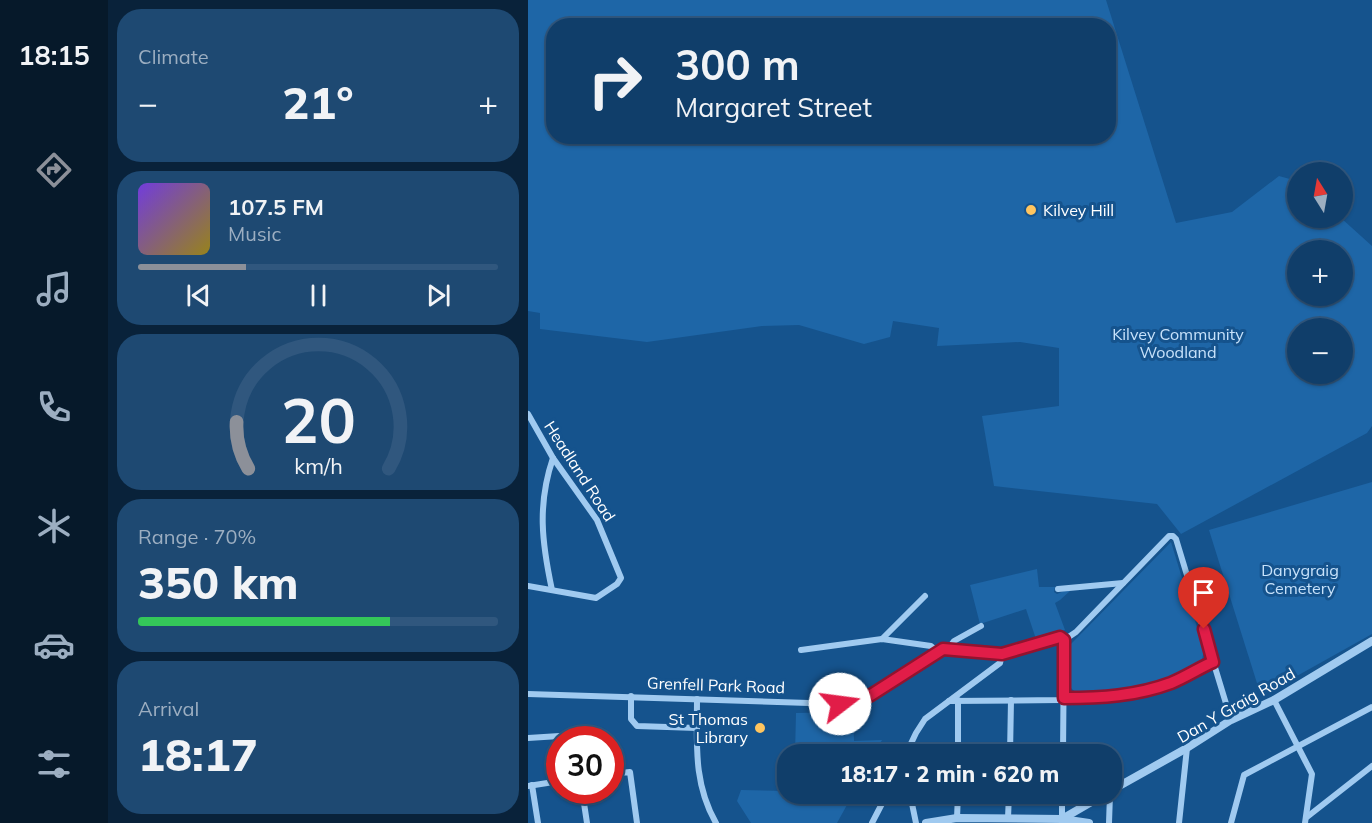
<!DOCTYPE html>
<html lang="en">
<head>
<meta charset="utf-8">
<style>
  body { margin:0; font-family:Mulish,sans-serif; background:#1e4972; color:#f1f3f6; height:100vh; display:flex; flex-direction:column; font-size:22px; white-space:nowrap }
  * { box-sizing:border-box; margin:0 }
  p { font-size:20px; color:#9caec1 }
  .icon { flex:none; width:33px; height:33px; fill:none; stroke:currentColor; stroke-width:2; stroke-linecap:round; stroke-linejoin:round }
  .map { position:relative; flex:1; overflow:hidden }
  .panel { display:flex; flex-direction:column; gap:9px; padding:9px; background:#09223a; width:420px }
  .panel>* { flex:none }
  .hud { position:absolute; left:18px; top:18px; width:570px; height:126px; border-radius:24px; box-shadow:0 2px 4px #0004,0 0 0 2px #30577e; background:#103e6a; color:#f1f3f6; overflow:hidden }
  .needle { width:39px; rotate:349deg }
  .controls { position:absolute; left:759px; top:162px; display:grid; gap:12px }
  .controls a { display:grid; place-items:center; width:66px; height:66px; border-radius:50%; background:#103e6a; box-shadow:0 2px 4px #0004,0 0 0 2px #30577e; font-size:30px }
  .speed { position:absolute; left:18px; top:726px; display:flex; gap:12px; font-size:30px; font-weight:700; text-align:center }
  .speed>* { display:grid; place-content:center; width:78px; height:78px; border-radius:50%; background:#103e6a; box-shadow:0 2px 4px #0004,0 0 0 2px #30577e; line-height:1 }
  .speed .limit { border:9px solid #d22; background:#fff; color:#111 }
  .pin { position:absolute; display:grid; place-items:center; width:51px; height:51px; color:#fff; margin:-62px -26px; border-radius:50% 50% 50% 0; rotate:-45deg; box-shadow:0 0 6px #0007 }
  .pin .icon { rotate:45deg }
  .me { position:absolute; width:66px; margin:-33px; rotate:75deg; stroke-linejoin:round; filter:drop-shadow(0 0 4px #0008) }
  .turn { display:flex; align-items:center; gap:21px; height:126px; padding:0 30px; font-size:27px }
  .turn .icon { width:78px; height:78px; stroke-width:2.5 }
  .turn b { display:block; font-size:42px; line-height:51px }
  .big { font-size:45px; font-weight:800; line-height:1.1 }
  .panel .widget { flex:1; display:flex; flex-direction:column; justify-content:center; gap:9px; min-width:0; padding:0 21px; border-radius:24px; background:#1e4972 }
  .panel .dial { align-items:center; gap:0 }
  .dial svg { height:156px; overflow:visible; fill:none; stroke:#30577e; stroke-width:7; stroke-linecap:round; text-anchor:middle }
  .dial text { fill:#f1f3f6; stroke:none }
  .song { display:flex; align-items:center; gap:18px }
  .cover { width:72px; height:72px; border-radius:9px; background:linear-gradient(135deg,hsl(260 70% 55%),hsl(50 70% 35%)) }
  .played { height:6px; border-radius:3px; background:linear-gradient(90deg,#8c9099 30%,#30577e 30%) }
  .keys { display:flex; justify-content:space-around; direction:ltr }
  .heat { display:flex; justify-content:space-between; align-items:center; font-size:33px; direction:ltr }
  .charge { height:9px; border-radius:4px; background:linear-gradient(90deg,#34c759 70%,#30577e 0) }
  .trip { position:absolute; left:249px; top:744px; width:345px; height:60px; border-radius:24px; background:#103e6a; box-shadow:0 2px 4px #0004,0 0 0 2px #30577e; font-weight:800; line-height:60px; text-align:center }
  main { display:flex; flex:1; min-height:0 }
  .dock { display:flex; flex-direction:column; width:108px; justify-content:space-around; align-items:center; background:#06192a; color:#9caec1 }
  .dock .icon { width:42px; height:42px }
  .dock .on { color:#8c9099 }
  .dock b { font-size:27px; color:#f1f3f6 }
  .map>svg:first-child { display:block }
  .green { fill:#1e66a7; fill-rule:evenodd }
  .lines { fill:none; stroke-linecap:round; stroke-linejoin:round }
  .minor { stroke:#a0caf0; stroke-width:6 }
  .tertiary { stroke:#a0caf0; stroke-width:8 }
  .route-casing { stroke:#92132f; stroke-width:15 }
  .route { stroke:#e11d48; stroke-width:10 }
  .poi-dot { fill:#ffc55f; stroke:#15538d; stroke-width:2 }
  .labels { text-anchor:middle; stroke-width:6; stroke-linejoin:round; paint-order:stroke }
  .poi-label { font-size:16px; fill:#fff; stroke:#15538d; text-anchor:start }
  .park-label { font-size:16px; fill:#c7e2fb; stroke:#15538d }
  .street-label { font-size:16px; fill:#fff; stroke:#15538d }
</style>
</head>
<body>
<main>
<nav class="dock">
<b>18:15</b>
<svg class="icon on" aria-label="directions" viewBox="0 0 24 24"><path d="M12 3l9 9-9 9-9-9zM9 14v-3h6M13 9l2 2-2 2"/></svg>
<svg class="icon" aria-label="music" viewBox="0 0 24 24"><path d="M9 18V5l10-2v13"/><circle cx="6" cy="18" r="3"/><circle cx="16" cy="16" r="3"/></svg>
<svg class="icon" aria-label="phone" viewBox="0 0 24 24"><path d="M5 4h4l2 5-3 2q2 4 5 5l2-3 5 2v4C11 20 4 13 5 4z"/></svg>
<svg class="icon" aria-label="climate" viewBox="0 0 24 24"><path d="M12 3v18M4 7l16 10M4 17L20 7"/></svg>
<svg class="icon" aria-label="car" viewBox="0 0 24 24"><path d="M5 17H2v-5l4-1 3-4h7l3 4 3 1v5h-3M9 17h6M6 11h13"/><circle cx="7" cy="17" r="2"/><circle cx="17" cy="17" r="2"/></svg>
<svg class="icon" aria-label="filters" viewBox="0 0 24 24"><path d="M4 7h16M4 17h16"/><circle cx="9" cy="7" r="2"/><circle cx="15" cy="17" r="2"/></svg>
</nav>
<section class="panel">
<div class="widget"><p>Climate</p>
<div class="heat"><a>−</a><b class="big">21°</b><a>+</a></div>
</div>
<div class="widget">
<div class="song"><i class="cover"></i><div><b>107.5 FM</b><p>Music</p></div></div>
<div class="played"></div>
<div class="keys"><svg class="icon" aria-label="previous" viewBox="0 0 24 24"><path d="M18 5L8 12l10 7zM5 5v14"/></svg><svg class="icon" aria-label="pause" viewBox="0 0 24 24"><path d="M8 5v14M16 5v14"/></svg><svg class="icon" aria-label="next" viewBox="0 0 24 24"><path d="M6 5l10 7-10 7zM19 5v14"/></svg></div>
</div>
<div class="widget dial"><svg viewBox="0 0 100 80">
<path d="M14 69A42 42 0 1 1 86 69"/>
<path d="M14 69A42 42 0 0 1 8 45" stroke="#8c9099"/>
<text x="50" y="56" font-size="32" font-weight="700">20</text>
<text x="50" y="72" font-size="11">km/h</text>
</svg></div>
<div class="widget"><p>Range · 70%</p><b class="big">350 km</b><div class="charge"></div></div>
<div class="widget"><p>Arrival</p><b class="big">18:17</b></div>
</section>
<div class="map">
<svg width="844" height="823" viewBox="0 0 844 823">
  <rect width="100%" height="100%" fill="#15538d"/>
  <!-- green -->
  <g class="green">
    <path d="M0 0H578L648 223 704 212 751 176 769 181 770 218H813L844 246V426L839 433 653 534 629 504 466 486 454 416 531 406V348L492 342 409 346 411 328 365 321 362 337 336 344 271 325 234 326 119 342 12 329V313L0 311ZM26 26H580V136H26ZM770 250H814V296H770ZM770 328H814V374H770Z"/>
    <polygon points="844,482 844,634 733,696 681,530"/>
    <path d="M643 542 676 650 674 660C644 681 608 691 572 693 564 694 552 696 545 690 537 684 539 653 543 644Z"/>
    <polygon points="509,569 511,587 527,587 526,592 529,594 536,591 542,591 532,600 527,603 537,630 508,639 498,609 452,624 442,585"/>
    <polygon points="325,712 326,741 354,740 346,754 267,754 268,713"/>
    <polygon points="213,790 259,791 260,794 325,794 309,823 223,823 209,801"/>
  </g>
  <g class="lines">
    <!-- minor -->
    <g class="minor">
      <polyline points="0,414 25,458 69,520 93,578 89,584 68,598 0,586"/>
      <polyline points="530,589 595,583"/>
      <path d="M24 590C14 543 9 505 25 458"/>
      <polyline points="354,639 397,596"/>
      <polyline points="536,640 548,632 641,536 645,536 648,539 703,720"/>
      <polyline points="421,648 426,641 453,626"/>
      <polyline points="273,650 354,639 403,646 409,651"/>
      <polyline points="0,694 312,704 329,702 343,695 415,649 474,654 527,638 533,637 536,640"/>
      <polyline points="103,696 103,719 109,726 169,728"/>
      <path d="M169 699C169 743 165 783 188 823"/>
      <polyline points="746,700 784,774 777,823"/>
      <polyline points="421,701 532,700 536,698 589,697 603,694 646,681 685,662"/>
      <polyline points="0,738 63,734"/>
      <polyline points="378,754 388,733 397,719 472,663 474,654"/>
      <polyline points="430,754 430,700"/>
      <polyline points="482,754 483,700"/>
      <polyline points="535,754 536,640"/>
      <polyline points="82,774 102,772 109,823"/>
      <polyline points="4,785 10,823"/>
      <polyline points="0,786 32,781"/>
      <polyline points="54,790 59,823"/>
      <polyline points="382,794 388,823"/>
      <polyline points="779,817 844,766"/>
      <polyline points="429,818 430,794"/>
      <polyline points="480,818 481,794"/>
      <polyline points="534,819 534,794"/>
      <polyline points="344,823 359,794"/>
      <polyline points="581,823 582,794"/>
      <polyline points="651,823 659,748"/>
      <polyline points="703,823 716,775 844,707"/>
    </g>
    <!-- tertiary -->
    <g class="tertiary">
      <polyline points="584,790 659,748 703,720 746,700 844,641"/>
      <polyline points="534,819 577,794"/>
      <polyline points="398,823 429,818 534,819 561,823"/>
    </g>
  </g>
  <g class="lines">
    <!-- route casing -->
    <g class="route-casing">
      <path id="route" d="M312 704 329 702 343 695 415 649 474 654 532 637 536 640V698C573 698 608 696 643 683 658 677 671 668 685 662L676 629"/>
    </g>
    <!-- route -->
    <use href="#route" class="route"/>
  </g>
  <!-- markers -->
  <g class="poi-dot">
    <circle cx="503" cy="210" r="6"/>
    <circle cx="232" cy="728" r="6"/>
  </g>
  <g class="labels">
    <!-- poi labels -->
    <g class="poi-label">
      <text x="515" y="216">Kilvey Hill</text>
      <text x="220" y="725" text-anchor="end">St Thomas<tspan x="220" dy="18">Library</tspan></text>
    </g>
    <!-- park labels -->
    <g class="park-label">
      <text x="650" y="340">Kilvey Community<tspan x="650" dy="18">Woodland</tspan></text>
      <text x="772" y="576">Danygraig<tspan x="772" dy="18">Cemetery</tspan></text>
    </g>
    <!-- street labels -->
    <g class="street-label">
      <text transform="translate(52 471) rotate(57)" y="6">Headland Road</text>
      <text transform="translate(188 685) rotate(2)" y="6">Grenfell Park Road</text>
      <text transform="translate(708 705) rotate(-30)" y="6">Dan Y Graig Road</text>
    </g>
  </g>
</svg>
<div class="controls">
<a><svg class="needle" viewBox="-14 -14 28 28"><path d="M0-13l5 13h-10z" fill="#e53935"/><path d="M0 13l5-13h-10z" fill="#9caec1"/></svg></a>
<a>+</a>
<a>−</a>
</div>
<div class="speed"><div class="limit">30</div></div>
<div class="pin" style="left:676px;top:629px;background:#d93025"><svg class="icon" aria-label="arrive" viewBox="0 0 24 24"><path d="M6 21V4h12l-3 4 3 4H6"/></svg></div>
<svg class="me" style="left:312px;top:704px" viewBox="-20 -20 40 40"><circle r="19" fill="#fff"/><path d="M0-13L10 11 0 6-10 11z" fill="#e11d48"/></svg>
<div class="trip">18:17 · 2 min · 620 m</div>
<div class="hud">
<div class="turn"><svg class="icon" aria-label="right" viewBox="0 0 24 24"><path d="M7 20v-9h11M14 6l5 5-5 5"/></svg><div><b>300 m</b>Margaret Street</div></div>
</div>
</div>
</main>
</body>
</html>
